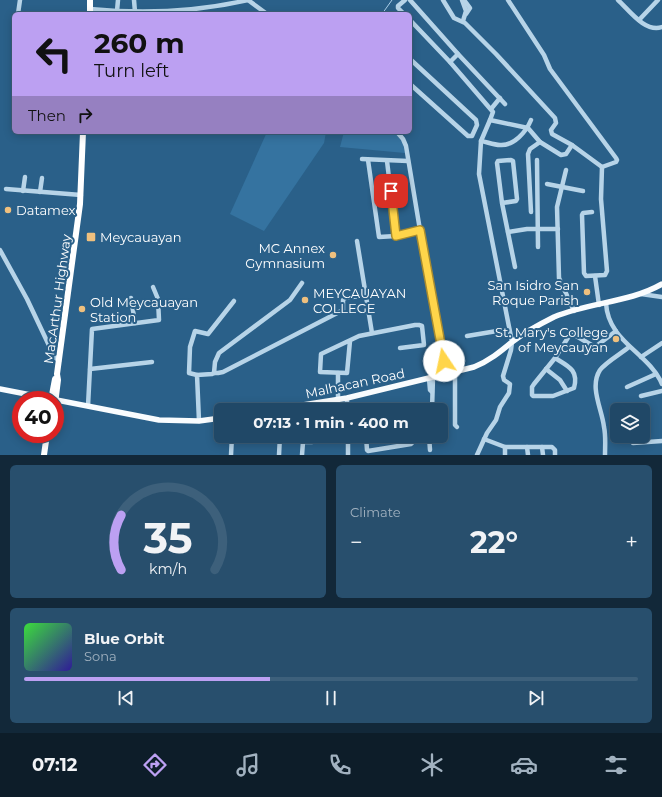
<!DOCTYPE html>
<html lang="en">
<head>
<meta charset="utf-8">
<style>
  body { margin:0; font-family:Montserrat,sans-serif; background:#284f6d; color:#f1f3f6; height:100vh; display:flex; flex-direction:column; font-size:15px; white-space:nowrap }
  * { box-sizing:border-box; margin:0 }
  p { font-size:13px; color:#a2b2c0 }
  .icon { flex:none; width:22px; height:22px; fill:none; stroke:currentColor; stroke-width:2; stroke-linecap:round; stroke-linejoin:round }
  .map { position:relative; height:455px; overflow:hidden }
  .details { display:flex; flex-direction:column; gap:10px; padding:10px; background:#122839; flex:1 }
  .details>* { flex:none }
  .top-card { position:absolute; left:12px; top:12px; width:400px; height:122px; border-radius:6px; box-shadow:0 2px 10px #0003,0 0 0 1px #3d607b; background:#bca0f2; color:#111; overflow:hidden }
  .tools { position:absolute; left:610px; top:403px; display:grid; gap:8px }
  .tools a { display:grid; place-items:center; width:40px; height:40px; border-radius:6px; background:#204867; box-shadow:0 2px 10px #0003,0 0 0 1px #3d607b; font-size:20px }
  .speed { position:absolute; left:12px; top:391px; display:flex; gap:8px; font-size:20px; font-weight:700; text-align:center }
  .speed>* { display:grid; place-content:center; width:52px; height:52px; border-radius:50%; background:#204867; box-shadow:0 2px 10px #0003,0 0 0 1px #3d607b; line-height:1 }
  .speed .limit { border:6px solid #d22; background:#fff; color:#111 }
  .pin { position:absolute; display:grid; place-items:center; width:34px; height:34px; color:#fff; margin:-17px; border-radius:8px; box-shadow:0 2px 6px #0006 }
  .me { position:absolute; width:44px; margin:-22px; rotate:349deg; stroke-linejoin:round; filter:drop-shadow(0 0 3px #0008) }
  .turn { display:flex; align-items:center; gap:14px; height:84px; padding:0 16px; font-size:18px }
  .turn .icon { width:52px; height:52px; stroke-width:2.5 }
  .turn b { display:block; font-size:28px; line-height:34px }
  .then { display:flex; align-items:center; height:38px; padding:0 16px; background:#0003; gap:8px; font-size:15px }
  .big { font-size:30px; font-weight:700; line-height:1.1 }
  .details .tile { flex:1; display:flex; flex-direction:column; justify-content:center; gap:6px; min-width:0; padding:0 14px; border-radius:6px; background:#284f6d }
  .details .dial { align-items:center; gap:0 }
  .dial svg { height:104px; overflow:visible; fill:none; stroke:#3d607b; stroke-width:7; stroke-linecap:round; text-anchor:middle }
  .dial text { fill:#f1f3f6; stroke:none }
  .song { display:flex; align-items:center; gap:12px }
  .cover { width:48px; height:48px; border-radius:6px; background:linear-gradient(135deg,hsl(120 70% 55%),hsl(250 70% 35%)) }
  .played { height:4px; border-radius:2px; background:linear-gradient(90deg,#bca0f2 40%,#3d607b 40%) }
  .keys { display:flex; justify-content:space-around; direction:ltr }
  .heat { display:flex; justify-content:space-between; align-items:center; font-size:22px; direction:ltr }
  .details .tiles { flex:1; display:grid; gap:10px; grid-template-columns:1fr 1fr }
  .tile:last-child { grid-column:span 2 }
  .trip { position:absolute; left:214px; top:403px; width:234px; height:40px; border-radius:6px; background:#204867; box-shadow:0 2px 10px #0003,0 0 0 1px #3d607b; font-weight:700; line-height:40px; text-align:center }
  .tabs { display:flex; height:64px; justify-content:space-around; align-items:center; background:#0d1d29; color:#a2b2c0 }
  .tabs .icon { width:28px; height:28px }
  .tabs .active { color:#bca0f2 }
  .tabs b { font-size:18px; color:#f1f3f6 }
  .map>svg:first-child { display:block }
  .green { fill:#3573a0 }
  .lines { fill:none; stroke-linecap:round; stroke-linejoin:round }
  .stream { stroke:#acd0e9; stroke-width:1 }
  .minor { stroke:#b7d4e8; stroke-width:4.5 }
  .major { stroke:#f9fcfe; stroke-width:5.5 }
  .highway { stroke:#fff; stroke-width:6 }
  .route-casing { stroke:#a68a30; stroke-width:10 }
  .route { stroke:#ffd54a; stroke-width:7 }
  .poi-dot { fill:#efc07e; stroke:#2a6089; stroke-width:1.5 }
  .labels { text-anchor:middle; stroke-width:4; stroke-linejoin:round; paint-order:stroke }
  .poi-label { font-size:13px; fill:#fff; stroke:#2a6089; text-anchor:start }
  .street-label { font-size:13px; fill:#fff; stroke:#2a6089 }
</style>
</head>
<body>
<div class="map">
<svg width="662" height="455" viewBox="0 0 662 455">
  <rect width="100%" height="100%" fill="#2a6089"/>
  <!-- green -->
  <g class="green">
    <polygon points="267,132 326,132 324,143 264,231 230,214"/>
    <polygon points="344,132 395,132 403,143 405,153 340,147"/>
  </g>
  <g class="lines">
    <!-- stream -->
    <polyline class="stream" points="382,14 392,0"/>
    <!-- minor -->
    <g class="minor">
      <polyline points="134,0 135,12"/>
      <polyline points="248,0 267,14"/>
      <polyline points="410,0 458,54 505,104"/>
      <polyline points="443,0 454,18 465,23 496,54 555,118 556,123 551,130 552,134 572,145 602,167 616,162 617,160 616,158 550,69 544,55 508,0"/>
      <polyline points="462,0 466,11 463,21"/>
      <polyline points="464,0 470,8 466,14"/>
      <path d="M618 0C629 10 645 33 662 27"/>
      <path d="M90 9C143 14 196 12 248 0"/>
      <polyline points="117,11 118,0"/>
      <polyline points="18,14 20,0"/>
      <polyline points="404,14 398,8 398,6 405,0"/>
      <polyline points="410,20 450,62 493,112 490,120"/>
      <polyline points="639,20 658,0"/>
      <polyline points="410,59 476,120 477,125 472,136 468,136 410,84"/>
      <polyline points="450,62 458,54"/>
      <polyline points="491,109 500,98"/>
      <polyline points="397,132 403,139 406,146 432,302 447,374"/>
      <path d="M481 141C487 142 494 145 500 145 514 146 526 132 531 120"/>
      <polyline points="362,159 408,161"/>
      <polyline points="368,160 379,237 396,236 420,230"/>
      <polyline points="537,160 538,247"/>
      <polyline points="387,161 396,236"/>
      <polyline points="566,170 557,207 559,278 574,311"/>
      <polyline points="547,184 583,191"/>
      <polyline points="6,189 81,195"/>
      <polyline points="23,191 25,177"/>
      <polyline points="40,192 42,178"/>
      <polyline points="502,203 516,201 517,199 513,161 511,160 498,161 497,163 502,203 515,267"/>
      <polyline points="531,212 528,154 530,149 540,142"/>
      <polyline points="592,212 583,213 582,215 584,273 586,276 605,275 607,271 601,199 602,167"/>
      <polyline points="508,232 527,229 558,229"/>
      <polyline points="357,241 372,333"/>
      <polyline points="0,250 27,299 54,356 59,361"/>
      <polyline points="595,276 599,305"/>
      <polyline points="641,294 662,297"/>
      <polyline points="131,298 135,323"/>
      <path d="M606 303C608 342 648 352 662 384"/>
      <polyline points="467,336 509,329"/>
      <polyline points="350,341 347,373 320,372 321,354 359,336 415,325 419,325 422,326 424,345 400,348"/>
      <polyline points="641,357 662,343"/>
      <path d="M555 358C568 366 579 370 574 388L553 396H533L532 395V387L534 384 555 358 571 333 595 347 616 331"/>
      <polyline points="90,369 152,362"/>
      <polyline points="546,369 560,380 567,391"/>
      <polyline points="455,371 455,425 457,427"/>
      <polyline points="214,373 218,373 223,372 343,310 343,300 345,298 366,295"/>
      <polyline points="197,375 189,373 190,347 195,331 208,334 234,301"/>
      <polyline points="429,378 430,390 432,392"/>
      <polyline points="627,387 656,374"/>
      <polyline points="641,396 662,391"/>
      <polyline points="347,398 347,410"/>
      <polyline points="338,400 338,373"/>
      <polyline points="88,406 92,329 159,320 158,299 153,287"/>
      <polyline points="315,410 316,404"/>
      <polyline points="432,410 433,377"/>
      <polyline points="199,421 197,375 212,374 214,373 215,362 219,353 290,300 302,283"/>
      <polyline points="348,436 348,455"/>
      <polyline points="366,436 367,450 368,451 411,444 414,441 414,436"/>
      <polyline points="429,436 430,450"/>
      <polyline points="484,439 505,447 552,447 555,450 555,455"/>
      <polyline points="633,443 662,441"/>
      <polyline points="505,447 505,455"/>
      <polyline points="527,447 528,455"/>
      <polyline points="542,447 543,455"/>
      <polyline points="231,455 232,436"/>
      <polyline points="279,455 280,436"/>
      <polyline points="302,455 303,442 312,442 314,436"/>
      <polyline points="477,455 487,433 496,420 500,407 509,393 510,384 504,380 503,376 511,350 512,342 479,174 481,141 490,120 528,128 540,142 561,155 566,154 572,145"/>
      <path d="M605 455C605 446 606 436 604 427 602 409 589 387 600 370 606 362 622 353 629 347"/>
    </g>
    <!-- major -->
    <g class="major">
      <polyline points="0,389 159,420 199,421 221,418"/>
      <path d="M271 410 347 398 474 367C489 361 500 352 512 342 525 332 540 324 554 317 589 302 629 303 662 284"/>
    </g>
    <!-- highway -->
    <g class="highway">
      <polyline points="90,14 90,0"/>
      <polyline points="51,400 55,379"/>
      <polyline points="55,404 58,380 57,374 80,204 83,132"/>
      <polyline points="44,455 47,434"/>
    </g>
  </g>
  <g class="lines">
    <!-- route casing -->
    <g class="route-casing">
      <polyline id="route" points="391,191 396,236 420,230 444,361"/>
    </g>
    <!-- route -->
    <use href="#route" class="route"/>
  </g>
  <!-- markers -->
  <g class="poi-dot">
    <circle cx="8" cy="210" r="4"/>
    <rect x="86" y="232" width="10" height="10" rx="2"/>
    <circle cx="333" cy="255" r="4"/>
    <circle cx="587" cy="292" r="4"/>
    <circle cx="305" cy="300" r="4"/>
    <circle cx="82" cy="309" r="4"/>
    <circle cx="616" cy="339" r="4"/>
  </g>
  <g class="labels">
    <!-- poi labels -->
    <g class="poi-label">
      <text x="16" y="215">Datamex</text>
      <text x="100" y="242">Meycauayan</text>
      <text x="325" y="253" text-anchor="end">MC Annex<tspan x="325" dy="15">Gymnasium</tspan></text>
      <text x="579" y="290" text-anchor="end">San Isidro San<tspan x="579" dy="15">Roque Parish</tspan></text>
      <text x="313" y="298">MEYCAUAYAN<tspan x="313" dy="15">COLLEGE</tspan></text>
      <text x="90" y="307">Old Meycauayan<tspan x="90" dy="15">Station</tspan></text>
      <text x="608" y="337" text-anchor="end">St. Mary's College<tspan x="608" dy="15">of Meycauyan</tspan></text>
    </g>
    <!-- street labels -->
    <g class="street-label">
      <text transform="translate(57 299) rotate(-82)" y="5">MacArthur Highway</text>
      <text transform="translate(355 383) rotate(-12)" y="5">Malhacan Road</text>
    </g>
  </g>
</svg>
<div class="tools">
<a><svg class="icon" aria-label="layers" viewBox="0 0 24 24"><path d="M12 4l9 5-9 5-9-5zM3 14l9 5 9-5"/></svg></a>
</div>
<div class="speed"><div class="limit">40</div></div>
<div class="pin" style="left:391px;top:191px;background:#d93025"><svg class="icon" aria-label="arrive" viewBox="0 0 24 24"><path d="M6 21V4h12l-3 4 3 4H6"/></svg></div>
<svg class="me" style="left:444px;top:361px" viewBox="-20 -20 40 40"><circle r="19" fill="#fff"/><path d="M0-13L10 11 0 6-10 11z" fill="#ffd54a"/></svg>
<div class="trip">07:13 · 1 min · 400 m</div>
<div class="top-card">
<div class="turn"><svg class="icon" aria-label="left" viewBox="0 0 24 24"><path d="M17 20v-9H6M10 6l-5 5 5 5"/></svg><div><b>260 m</b>Turn left</div></div>
<div class="then">Then<svg class="icon" aria-label="right" viewBox="0 0 24 24"><path d="M7 20v-9h11M14 6l5 5-5 5"/></svg></div>
</div>
</div>
<section class="details">
<div class="tiles">
<div class="tile dial"><svg viewBox="0 0 100 80">
<path d="M14 69A42 42 0 1 1 86 69"/>
<path d="M14 69A42 42 0 0 1 14 27" stroke="#bca0f2"/>
<text x="50" y="56" font-size="32" font-weight="700">35</text>
<text x="50" y="72" font-size="11">km/h</text>
</svg></div>
<div class="tile"><p>Climate</p>
<div class="heat"><a>−</a><b class="big">22°</b><a>+</a></div>
</div>
<div class="tile">
<div class="song"><i class="cover"></i><div><b>Blue Orbit</b><p>Sona</p></div></div>
<div class="played"></div>
<div class="keys"><svg class="icon" aria-label="previous" viewBox="0 0 24 24"><path d="M18 5L8 12l10 7zM5 5v14"/></svg><svg class="icon" aria-label="pause" viewBox="0 0 24 24"><path d="M8 5v14M16 5v14"/></svg><svg class="icon" aria-label="next" viewBox="0 0 24 24"><path d="M6 5l10 7-10 7zM19 5v14"/></svg></div>
</div>
</div>
</section>
<nav class="tabs">
<b>07:12</b>
<svg class="icon active" aria-label="directions" viewBox="0 0 24 24"><path d="M12 3l9 9-9 9-9-9zM9 14v-3h6M13 9l2 2-2 2"/></svg>
<svg class="icon" aria-label="music" viewBox="0 0 24 24"><path d="M9 18V5l10-2v13"/><circle cx="6" cy="18" r="3"/><circle cx="16" cy="16" r="3"/></svg>
<svg class="icon" aria-label="phone" viewBox="0 0 24 24"><path d="M5 4h4l2 5-3 2q2 4 5 5l2-3 5 2v4C11 20 4 13 5 4z"/></svg>
<svg class="icon" aria-label="climate" viewBox="0 0 24 24"><path d="M12 3v18M4 7l16 10M4 17L20 7"/></svg>
<svg class="icon" aria-label="car" viewBox="0 0 24 24"><path d="M5 17H2v-5l4-1 3-4h7l3 4 3 1v5h-3M9 17h6M6 11h13"/><circle cx="7" cy="17" r="2"/><circle cx="17" cy="17" r="2"/></svg>
<svg class="icon" aria-label="filters" viewBox="0 0 24 24"><path d="M4 7h16M4 17h16"/><circle cx="9" cy="7" r="2"/><circle cx="15" cy="17" r="2"/></svg>
</nav>
</body>
</html>
